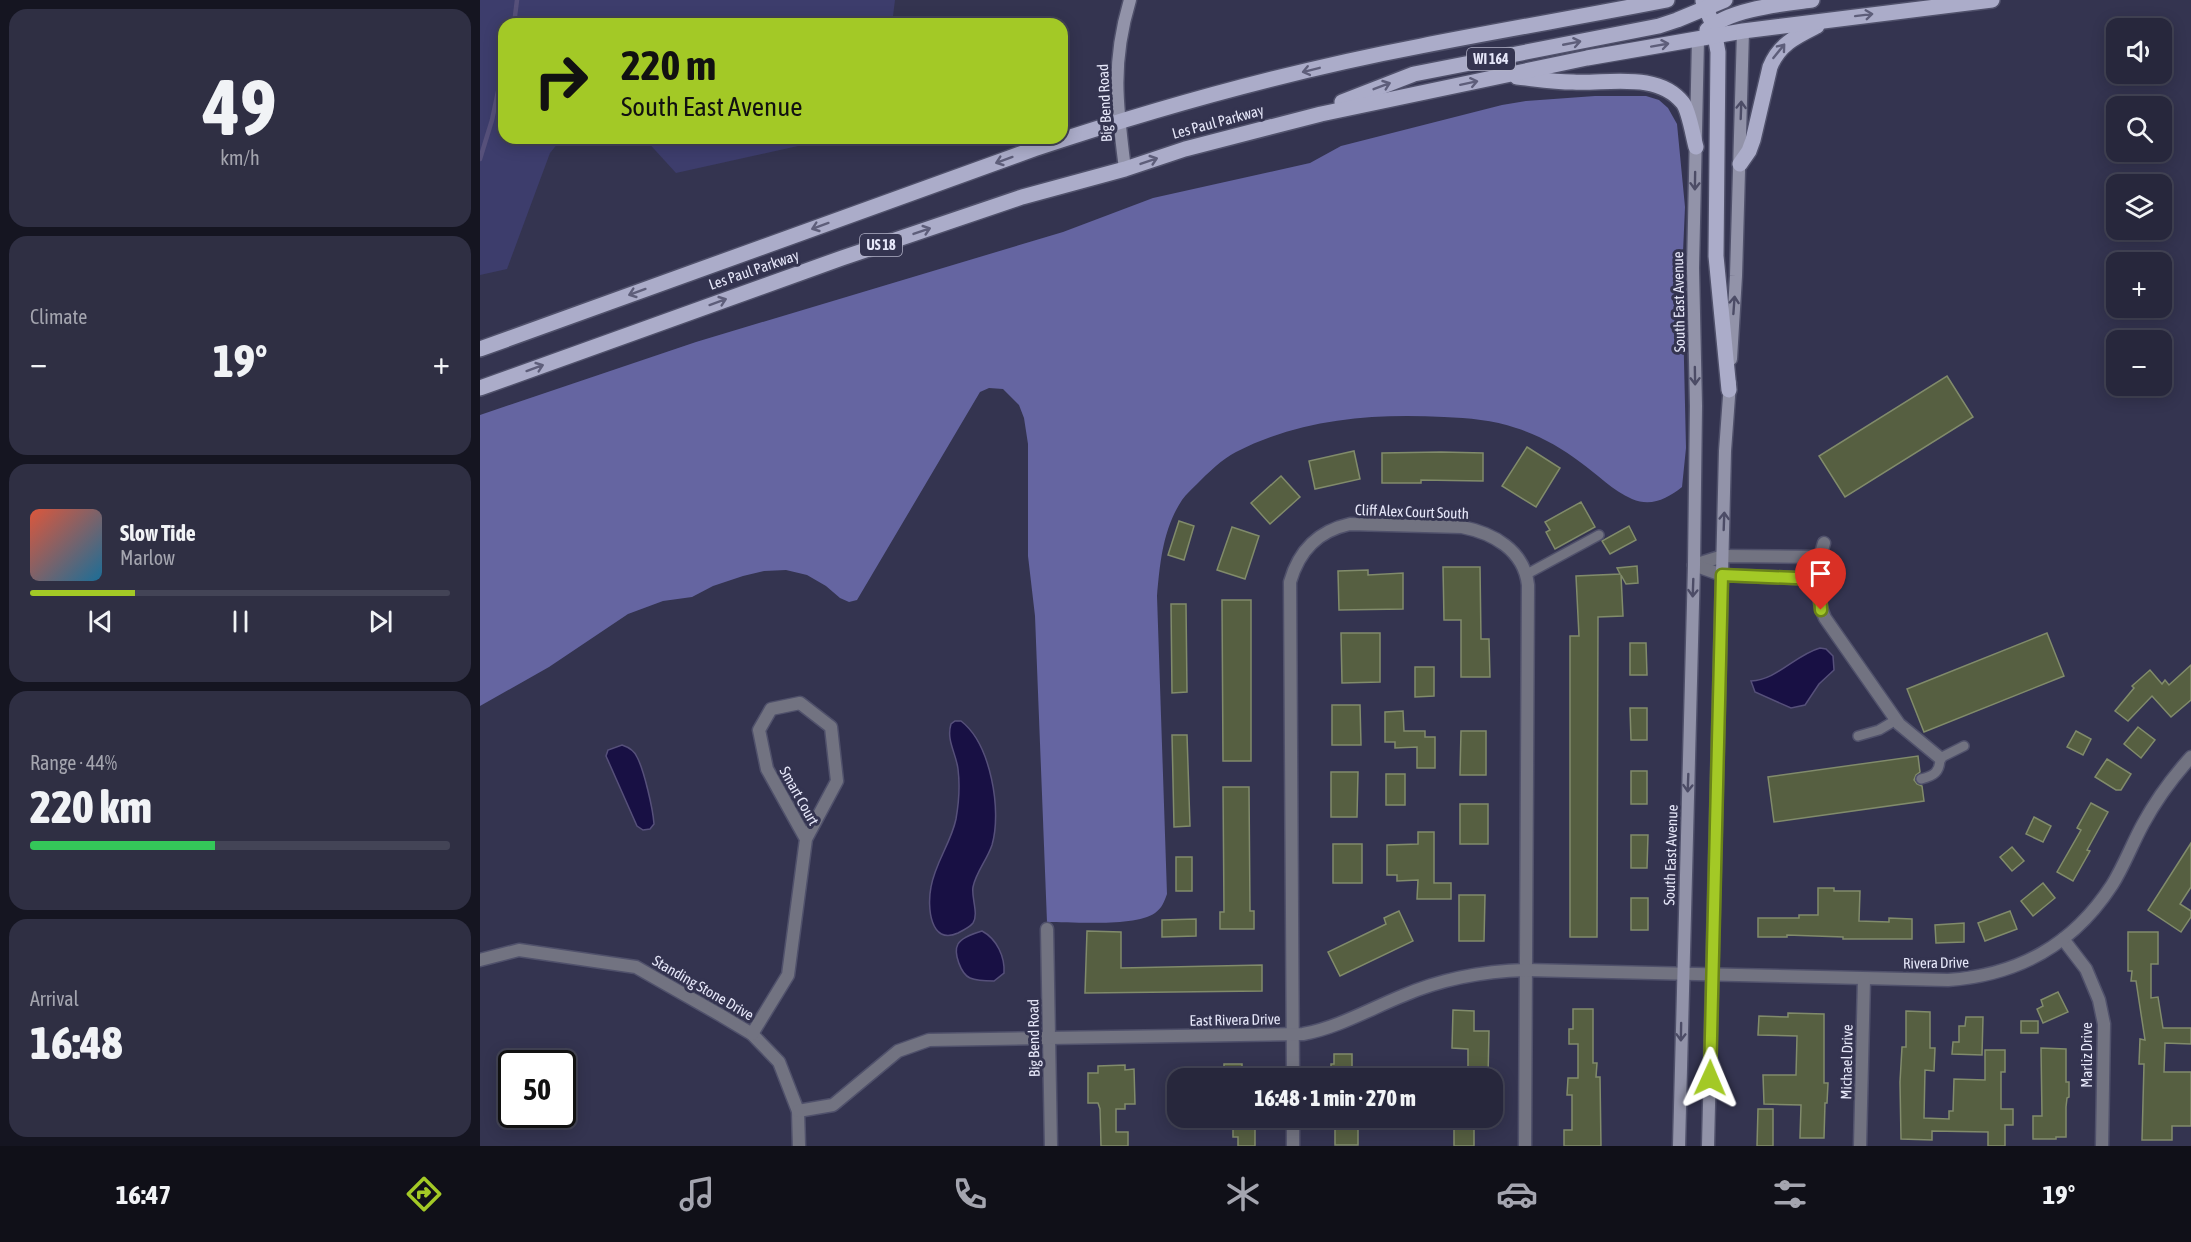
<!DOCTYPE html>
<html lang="en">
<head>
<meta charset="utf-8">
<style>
  body { margin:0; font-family:"Asap Condensed",sans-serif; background:#2f2f43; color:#f1f3f6; height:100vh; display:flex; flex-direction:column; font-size:22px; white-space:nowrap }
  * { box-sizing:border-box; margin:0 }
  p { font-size:20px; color:#a4a5af }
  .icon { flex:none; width:33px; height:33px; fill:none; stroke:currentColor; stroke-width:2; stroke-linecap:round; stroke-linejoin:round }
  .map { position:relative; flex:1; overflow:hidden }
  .side { display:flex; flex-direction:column; gap:9px; padding:9px; background:#151521; width:480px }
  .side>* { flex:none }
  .top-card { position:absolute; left:18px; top:18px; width:570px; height:126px; border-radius:18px; box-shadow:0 3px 15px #0003,0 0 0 2px #434456; background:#a3c926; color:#111; overflow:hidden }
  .tools { position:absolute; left:1626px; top:18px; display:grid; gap:12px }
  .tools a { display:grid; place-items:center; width:66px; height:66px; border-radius:12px; background:#27273c; box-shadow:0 3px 15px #0003,0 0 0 2px #434456; font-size:30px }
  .speed { position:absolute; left:18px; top:1050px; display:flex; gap:12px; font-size:30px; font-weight:700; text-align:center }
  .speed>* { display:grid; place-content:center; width:78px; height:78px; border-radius:50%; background:#27273c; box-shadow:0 3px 15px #0003,0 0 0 2px #434456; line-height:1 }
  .speed .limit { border:3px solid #111; border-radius:9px; background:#fff; color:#111 }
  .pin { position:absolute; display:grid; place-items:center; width:51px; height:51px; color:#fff; margin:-62px -26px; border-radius:50% 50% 50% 0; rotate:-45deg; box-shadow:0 0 6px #0007 }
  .pin .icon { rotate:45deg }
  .me { position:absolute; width:66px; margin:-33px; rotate:1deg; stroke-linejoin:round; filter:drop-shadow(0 0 4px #0008) }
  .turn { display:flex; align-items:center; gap:21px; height:126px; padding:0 24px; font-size:27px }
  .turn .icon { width:78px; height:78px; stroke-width:2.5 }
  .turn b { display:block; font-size:42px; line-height:51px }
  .big { font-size:45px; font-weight:800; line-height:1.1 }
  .side .card { flex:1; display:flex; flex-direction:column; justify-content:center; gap:9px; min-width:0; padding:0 21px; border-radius:18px; background:#2f2f43 }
  .side .dial { align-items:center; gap:0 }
  .dial b { font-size:78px; line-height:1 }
  .song { display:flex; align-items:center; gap:18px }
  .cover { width:72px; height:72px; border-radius:9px; background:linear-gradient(135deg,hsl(10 70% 55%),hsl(200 70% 35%)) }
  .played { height:6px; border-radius:3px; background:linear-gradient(90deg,#a3c926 25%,#434456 25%) }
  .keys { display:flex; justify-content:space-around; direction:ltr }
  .heat { display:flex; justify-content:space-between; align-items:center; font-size:33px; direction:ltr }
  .charge { height:9px; border-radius:4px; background:linear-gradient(90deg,#34c759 44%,#434456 0) }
  .trip { position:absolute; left:687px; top:1068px; width:336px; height:60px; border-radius:18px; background:#27273c; box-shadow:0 3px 15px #0003,0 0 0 2px #434456; font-weight:800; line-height:60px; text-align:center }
  .menu { display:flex; height:96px; justify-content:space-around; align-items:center; background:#101018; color:#a4a5af }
  .menu .icon { width:42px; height:42px }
  .menu .selected { color:#a3c926 }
  .menu b { font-size:27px; color:#f1f3f6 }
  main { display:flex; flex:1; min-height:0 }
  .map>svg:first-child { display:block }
  .green { fill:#3d3d6c }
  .forest { fill:#6565a1 }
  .water { fill:#181044; stroke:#56507a; stroke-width:1.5 }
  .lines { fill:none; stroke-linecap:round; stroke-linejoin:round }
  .stream { stroke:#56507a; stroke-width:4.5 }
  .building { fill:#565f41; stroke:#818b6b; stroke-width:1.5 }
  .lane-casing { stroke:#50516b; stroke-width:12 }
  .street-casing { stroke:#50516b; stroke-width:15 }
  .secondary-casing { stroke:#50516b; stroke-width:15 }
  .primary-casing { stroke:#50516b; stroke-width:18 }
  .lane { stroke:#727381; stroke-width:9 }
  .street { stroke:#727381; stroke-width:12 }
  .secondary { stroke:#9293a9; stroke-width:12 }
  .primary { stroke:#abacc9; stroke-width:15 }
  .oneway { stroke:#5e5e7a }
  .oneway2 { stroke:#4c4c66 }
  .route-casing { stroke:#6a8319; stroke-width:15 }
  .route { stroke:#a3c926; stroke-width:10 }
  .labels { text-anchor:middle; stroke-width:6; stroke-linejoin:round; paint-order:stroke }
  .shield { fill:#343450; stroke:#b1b1c6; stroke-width:1.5 }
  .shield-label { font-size:14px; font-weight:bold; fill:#e6e7f9 }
  .street-label { font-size:15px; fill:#e6e7f9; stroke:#343450 }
</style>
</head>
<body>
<main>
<section class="side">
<div class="card dial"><b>49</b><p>km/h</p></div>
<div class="card"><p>Climate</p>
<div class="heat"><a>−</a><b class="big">19°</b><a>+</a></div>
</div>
<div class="card">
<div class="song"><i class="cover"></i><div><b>Slow Tide</b><p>Marlow</p></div></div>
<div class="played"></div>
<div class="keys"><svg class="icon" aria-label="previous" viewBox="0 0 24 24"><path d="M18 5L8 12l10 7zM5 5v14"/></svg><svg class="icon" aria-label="pause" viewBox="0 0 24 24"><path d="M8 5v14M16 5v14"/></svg><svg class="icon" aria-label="next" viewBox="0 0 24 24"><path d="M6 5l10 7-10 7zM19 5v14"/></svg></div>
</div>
<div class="card"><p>Range · 44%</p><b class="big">220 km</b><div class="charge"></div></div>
<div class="card"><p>Arrival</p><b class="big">16:48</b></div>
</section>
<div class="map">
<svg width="1711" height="1146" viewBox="0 0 1711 1146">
  <rect width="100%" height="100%" fill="#343450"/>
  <!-- green -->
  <g class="green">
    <polygon points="0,0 415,0 412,24 24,24 24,138 82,138 70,153 27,269 0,275"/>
    <polygon points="164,138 354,138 196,173"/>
  </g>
  <!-- forest -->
  <path class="forest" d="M1115 96H1166L1179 100 1188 108 1197 124 1205 207 1202 275 1206 448 1202 487C1187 499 1171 507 1152 499 1133 491 1117 474 1100 462 1082 448 1059 435 1036 428 1013 420 989 418 964 417 893 413 820 419 756 452 742 459 728 473 717 484 712 489 706 494 702 500 683 529 680 562 677 596L687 894C684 902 682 908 675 913 655 927 592 922 567 922L555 616 548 556V444L544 418 539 405 523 389 509 388 500 392 377 600 369 602 360 598 346 586 327 575 306 570 284 571 263 576 233 586 212 597 183 601 148 614 69 667 0 706V415L216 342 583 232 673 198 830 163 861 146 1022 105 1046 101Z"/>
  <!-- water -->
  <g class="water">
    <path d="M1340 648 1346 649 1353 656 1354 670 1339 684 1325 705 1311 708 1275 692 1271 681C1297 680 1315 655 1340 648Z"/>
    <path d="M475 721H481C511 744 522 811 512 845 507 860 496 872 493 887 491 897 499 914 493 923 490 927 482 931 478 933 450 946 447 906 451 887 455 863 471 843 476 819 479 802 480 785 478 769 476 753 466 740 471 724Z"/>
    <path d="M142 745C148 747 154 750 157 757 164 770 173 809 174 824L170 829 163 830 157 826 126 756 128 750Z"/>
    <path d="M502 931C517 939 525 957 524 973L514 981C507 981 497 981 490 978 481 974 473 953 478 944 482 937 495 933 502 931Z"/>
  </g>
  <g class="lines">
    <!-- stream -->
    <g class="stream">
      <polyline points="34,24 37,0"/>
      <polyline points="0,159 12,120 24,63"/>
    </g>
  </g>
  <!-- building -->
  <g class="building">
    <polygon points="1467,376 1493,417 1365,497 1339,456"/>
    <polygon points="1047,447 1080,468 1056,507 1022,486"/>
    <polygon points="874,451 880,479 835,489 829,461"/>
    <polygon points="961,452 1003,453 1003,481 941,480 941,483 902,483 902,453"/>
    <polygon points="801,476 820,497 790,524 771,503"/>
    <polygon points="1101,502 1115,527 1075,549 1066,532 1070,530 1065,522"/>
    <polygon points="699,521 714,526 704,560 688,555"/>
    <polygon points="1149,526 1156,540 1130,554 1122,541"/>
    <polygon points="752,527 779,536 765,579 737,570"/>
    <polygon points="1157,566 1158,583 1146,584 1141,575 1143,616 1118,617 1117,937 1090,937 1090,636 1099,636 1096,576 1140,574 1137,568"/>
    <polygon points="963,567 1000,567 1001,639 1009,639 1010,677 981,677 981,620 964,620"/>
    <polygon points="888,570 888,575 923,573 923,609 859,610 858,571"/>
    <polygon points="742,600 771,600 771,761 743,761"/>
    <polygon points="691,604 706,604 707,692 692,693"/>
    <polygon points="861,633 900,633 900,682 862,683"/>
    <polygon points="1567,633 1584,676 1444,732 1427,689"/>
    <polygon points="1150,643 1166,643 1167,675 1150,675"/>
    <polygon points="1711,665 1711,700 1691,717 1672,696 1648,721 1635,711 1654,688 1652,686 1670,670 1682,684 1685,680 1689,685"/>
    <polygon points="935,667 954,667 954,696 935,697"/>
    <polygon points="852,705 880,705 881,745 852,745"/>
    <polygon points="1150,708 1167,708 1167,740 1151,740"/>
    <polygon points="923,711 924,731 945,731 945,737 955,737 955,768 937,768 937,747 915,748 915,742 905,742 905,712"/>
    <polygon points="1658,727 1675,740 1661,758 1644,744"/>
    <polygon points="981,731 1006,731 1006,775 980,775"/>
    <polygon points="1596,731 1611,739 1603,755 1587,747"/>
    <polygon points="692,735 707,735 710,826 694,827"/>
    <polygon points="1438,756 1440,772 1436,775 1434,780 1437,784 1442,786 1444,801 1294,822 1288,777"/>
    <polygon points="1627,759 1651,774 1641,790 1636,790 1615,777"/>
    <rect x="1151" y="771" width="16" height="33"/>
    <polygon points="851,772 878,772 877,817 851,817"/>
    <rect x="906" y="774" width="19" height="31"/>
    <polygon points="743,787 769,787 770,911 774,911 774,929 740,929 740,912 744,912"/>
    <polygon points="1611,803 1628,812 1607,850 1610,851 1593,881 1577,872 1601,830 1597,828"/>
    <rect x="980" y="804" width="28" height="40"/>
    <polygon points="1554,817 1571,826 1563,842 1546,834"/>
    <polygon points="938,832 954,832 954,883 971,883 971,899 937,899 938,880 917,881 917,875 907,875 907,845 938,844"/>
    <polygon points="1151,835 1168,835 1167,868 1151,868"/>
    <polygon points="1711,843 1711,887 1700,904 1711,911 1711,917 1701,932 1668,910"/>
    <rect x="853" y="844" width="29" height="39"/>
    <polygon points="1532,847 1544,861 1532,871 1520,857"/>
    <rect x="696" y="857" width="16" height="34"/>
    <polygon points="1563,883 1575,898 1553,916 1541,901"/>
    <polygon points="1338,888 1354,888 1354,891 1380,891 1379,921 1409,922 1409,918 1432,919 1432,939 1363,939 1363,937 1307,935 1307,937 1278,937 1278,918 1319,918 1319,915 1338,915"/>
    <polygon points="979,895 1005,895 1004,941 979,941"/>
    <rect x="1151" y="898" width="17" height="32"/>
    <polygon points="919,911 933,941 860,976 848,952 906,924 904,918"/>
    <polygon points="1530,911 1537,929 1505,941 1498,923"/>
    <polygon points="716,919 716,936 682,937 682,920"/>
    <polygon points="1484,923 1484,942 1456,943 1455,925"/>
    <polygon points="607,931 641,932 641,968 782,965 782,991 605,993"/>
    <polygon points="1648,932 1678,932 1678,964 1671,964 1671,998 1678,997 1683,1028 1711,1028 1711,1044 1685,1043 1684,1072 1711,1072 1711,1126 1692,1126 1692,1140 1662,1140 1664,1064 1659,1064 1660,1039 1665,1040 1656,981 1651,981 1652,971 1648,971"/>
    <polygon points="1578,992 1588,1012 1563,1023 1557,1009 1563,1006 1561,1000"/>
    <polygon points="1093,1009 1113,1009 1113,1063 1117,1063 1116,1077 1120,1077 1121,1146 1084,1146 1084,1130 1092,1130 1092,1095 1087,1095 1088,1078 1098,1078 1098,1044 1089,1044 1089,1029 1093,1029"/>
    <polygon points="973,1010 994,1011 994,1031 1009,1031 1008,1078 988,1078 988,1049 972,1048"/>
    <polygon points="1426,1011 1450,1012 1450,1048 1455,1048 1454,1071 1445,1070 1444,1118 1469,1119 1469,1111 1473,1111 1474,1079 1505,1080 1505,1050 1525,1050 1525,1072 1521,1072 1521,1109 1533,1109 1533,1125 1525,1125 1525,1146 1508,1146 1508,1132 1452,1131 1452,1140 1421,1139 1420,1082 1422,1047 1426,1047"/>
    <polygon points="1308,1013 1344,1014 1344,1083 1348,1083 1347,1103 1345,1103 1344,1138 1320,1138 1321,1105 1284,1104 1283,1075 1316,1075 1317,1036 1278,1035 1279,1016 1308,1017"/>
    <polygon points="1486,1017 1503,1017 1502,1055 1472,1054 1473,1042 1479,1042 1479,1026 1485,1026"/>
    <rect x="1541" y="1021" width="17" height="12"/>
    <polygon points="1561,1048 1586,1049 1586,1082 1589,1082 1589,1097 1587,1098 1586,1107 1586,1137 1576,1137 1576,1139 1553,1139 1553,1116 1562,1116"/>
    <polygon points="854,1054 872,1054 872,1078 851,1078 851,1064 854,1064"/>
    <rect x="744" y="1064" width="18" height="14"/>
    <polygon points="645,1065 645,1070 654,1069 655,1104 645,1104 645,1109 636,1109 636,1132 648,1132 648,1146 621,1146 620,1109 618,1103 608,1103 608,1073 618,1073 618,1066"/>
    <polygon points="1278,1109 1293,1109 1293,1146 1277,1146"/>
    <polygon points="753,1118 775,1118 775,1146 758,1146 758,1137 753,1137"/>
    <rect x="855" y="1118" width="23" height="27"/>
    <rect x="974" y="1118" width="20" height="28"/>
  </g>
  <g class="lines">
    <!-- lane casing -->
    <g class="lane-casing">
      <g id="lane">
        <polyline points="1047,574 1119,535"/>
        <polyline points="1378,736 1399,730 1416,720"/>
        <path d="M1441 779C1454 776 1460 772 1460 758L1484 746"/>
      </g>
    </g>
    <!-- street casing -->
    <g class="street-casing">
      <g id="street">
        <path d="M1344 543C1337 564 1335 598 1345 618L1419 724 1460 758"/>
        <polyline points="1214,565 1243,556 1341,557"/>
        <polyline points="1214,565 1242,575 1339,579"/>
        <polyline points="567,929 571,1146"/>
        <polyline points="1583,939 1606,969 1619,1000 1624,1024 1622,1146"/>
        <polyline points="0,960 39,950 156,967 242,1016 272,1034 299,1062 318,1111 319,1146"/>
        <polyline points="272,1034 308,975 326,839 357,781 351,727 320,703 291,709 279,730 287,769 326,839"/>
        <path d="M813 1078 810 582C819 550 838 531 870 524L982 527C1013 533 1044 550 1048 585L1045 1146"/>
        <path d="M318 1111 353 1105 418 1051 449 1040 823 1034C857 1028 890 1009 922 996 961 979 1005 971 1047 970L1468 980C1539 975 1593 945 1632 885 1644 866 1652 844 1663 824 1676 800 1693 777 1711 757"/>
        <polyline points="813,1118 813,1146"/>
        <polyline points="1380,1146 1384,979"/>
      </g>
    </g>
    <!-- secondary casing -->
    <g class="secondary-casing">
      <g id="secondary">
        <path d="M645 169C637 106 631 63 650 0"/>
        <polyline points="1251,359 1256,276 1263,31"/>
        <polyline points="1199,1146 1214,565 1216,406 1213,268 1218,39"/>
        <polyline points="1228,1146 1245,451 1250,383"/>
      </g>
    </g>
    <!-- primary casing -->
    <g class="primary-casing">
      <g id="primary">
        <polyline points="1223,1 1233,25 1238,52 1236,256 1249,390"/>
        <path d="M1227 30C1249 9 1303 4 1332 0"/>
        <path d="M1037 77C1056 79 1074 82 1093 82 1127 84 1178 71 1203 103 1209 111 1213 136 1216 147"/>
        <polyline points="862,102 934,74 1179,26 1197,20 1245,0"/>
        <path d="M1260 164 1269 151 1273 140 1290 67C1299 44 1317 36 1337 26"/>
        <path d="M0 349 554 149C680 107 810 71 941 46 1022 30 1105 16 1187 0"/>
        <polyline points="0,388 362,258 542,197 645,169 705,149 841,114 1107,58 1263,31 1512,0"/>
      </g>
    </g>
    <!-- lane -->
    <use href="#lane" class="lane"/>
    <!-- street -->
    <use href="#street" class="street"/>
    <!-- secondary -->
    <use href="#secondary" class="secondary"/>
    <!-- primary -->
    <use href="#primary" class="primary"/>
  </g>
  <!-- one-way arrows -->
  <defs><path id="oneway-shaft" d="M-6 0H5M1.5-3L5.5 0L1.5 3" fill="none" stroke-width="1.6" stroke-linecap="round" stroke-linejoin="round" transform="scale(1.5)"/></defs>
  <g class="oneway">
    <use href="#oneway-shaft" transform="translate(1384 15) rotate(-7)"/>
    <use href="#oneway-shaft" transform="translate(1092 43) rotate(-11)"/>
    <use href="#oneway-shaft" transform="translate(1180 45) rotate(-10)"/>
    <use href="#oneway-shaft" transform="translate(1299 51) rotate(-51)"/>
    <use href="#oneway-shaft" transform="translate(831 70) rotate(166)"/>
    <use href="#oneway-shaft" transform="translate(989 83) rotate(-12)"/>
    <use href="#oneway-shaft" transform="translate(902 86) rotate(-21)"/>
    <use href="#oneway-shaft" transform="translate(524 160) rotate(160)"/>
    <use href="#oneway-shaft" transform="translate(669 161) rotate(-19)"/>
    <use href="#oneway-shaft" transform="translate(340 226) rotate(160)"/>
    <use href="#oneway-shaft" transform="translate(442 231) rotate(-19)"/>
    <use href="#oneway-shaft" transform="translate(157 292) rotate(160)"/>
    <use href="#oneway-shaft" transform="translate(238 302) rotate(-20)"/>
    <use href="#oneway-shaft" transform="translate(55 368) rotate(-20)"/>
  </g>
  <g class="oneway2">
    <use href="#oneway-shaft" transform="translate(1261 110) rotate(-88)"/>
    <use href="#oneway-shaft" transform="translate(1215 181) rotate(91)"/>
    <use href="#oneway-shaft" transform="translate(1254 305) rotate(-86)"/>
    <use href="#oneway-shaft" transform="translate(1215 376) rotate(89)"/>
    <use href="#oneway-shaft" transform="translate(1244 521) rotate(-88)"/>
    <use href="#oneway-shaft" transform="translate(1213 588) rotate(92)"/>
    <use href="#oneway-shaft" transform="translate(1208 783) rotate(92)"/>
    <use href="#oneway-shaft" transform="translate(1201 1032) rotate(91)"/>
  </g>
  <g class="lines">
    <!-- route casing -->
    <g class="route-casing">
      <polyline id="route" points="1230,1078 1242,575 1339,579 1341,610"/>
    </g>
    <!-- route -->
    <use href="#route" class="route"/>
  </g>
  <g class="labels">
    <!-- shield labels -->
    <g class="shield">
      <rect x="987" y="48" width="48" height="22" rx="4.5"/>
      <rect x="380" y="234" width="42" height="22" rx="4.5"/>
    </g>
    <g class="shield-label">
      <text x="1011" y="64">WI 164</text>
      <text x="401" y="250">US 18</text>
    </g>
    <!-- street labels -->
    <g class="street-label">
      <text transform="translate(625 103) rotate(-93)" y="5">Big Bend Road</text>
      <text transform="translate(738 122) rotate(-15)" y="5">Les Paul Parkway</text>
      <text transform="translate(274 270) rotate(-19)" y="5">Les Paul Parkway</text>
      <text transform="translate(1199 302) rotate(-91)" y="5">South East Avenue</text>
      <text transform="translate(932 512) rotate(2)" y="5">Cliff Alex Court South</text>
      <text transform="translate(319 796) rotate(61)" y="5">Smart Court</text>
      <text transform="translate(1191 855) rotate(-88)" y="5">South East Avenue</text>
      <text transform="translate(1456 963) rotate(-1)" y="5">Rivera Drive</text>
      <text transform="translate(223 988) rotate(30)" y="5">Standing Stone Drive</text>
      <text transform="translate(755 1020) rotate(-1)" y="5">East Rivera Drive</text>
      <text transform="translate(554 1038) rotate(-91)" y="5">Big Bend Road</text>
      <text transform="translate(1607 1055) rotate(-90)" y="5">Marliz Drive</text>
      <text transform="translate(1367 1062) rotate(-89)" y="5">Michael Drive</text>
    </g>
  </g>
</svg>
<div class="tools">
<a><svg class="icon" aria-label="sound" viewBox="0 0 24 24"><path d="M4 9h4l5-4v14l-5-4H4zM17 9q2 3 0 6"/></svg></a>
<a><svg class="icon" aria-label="search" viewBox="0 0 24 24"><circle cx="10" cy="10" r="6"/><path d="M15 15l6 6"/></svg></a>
<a><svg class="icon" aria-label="layers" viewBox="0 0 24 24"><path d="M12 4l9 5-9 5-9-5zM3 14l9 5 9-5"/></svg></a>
<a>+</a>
<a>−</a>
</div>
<div class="speed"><div class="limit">50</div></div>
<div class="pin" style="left:1341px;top:610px;background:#d93025"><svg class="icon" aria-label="arrive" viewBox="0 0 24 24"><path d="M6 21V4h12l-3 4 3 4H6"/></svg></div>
<svg class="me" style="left:1230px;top:1078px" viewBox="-20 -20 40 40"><path d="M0-17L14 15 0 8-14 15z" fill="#a3c926" stroke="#fff" stroke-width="4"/></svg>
<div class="trip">16:48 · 1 min · 270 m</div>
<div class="top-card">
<div class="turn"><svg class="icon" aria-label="right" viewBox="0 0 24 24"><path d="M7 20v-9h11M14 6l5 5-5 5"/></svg><div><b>220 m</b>South East Avenue</div></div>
</div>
</div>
</main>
<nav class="menu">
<b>16:47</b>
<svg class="icon selected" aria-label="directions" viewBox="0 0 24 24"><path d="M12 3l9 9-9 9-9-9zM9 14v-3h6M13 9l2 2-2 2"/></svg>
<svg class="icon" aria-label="music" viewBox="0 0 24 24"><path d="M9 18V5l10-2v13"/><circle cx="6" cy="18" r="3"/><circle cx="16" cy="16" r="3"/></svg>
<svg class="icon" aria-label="phone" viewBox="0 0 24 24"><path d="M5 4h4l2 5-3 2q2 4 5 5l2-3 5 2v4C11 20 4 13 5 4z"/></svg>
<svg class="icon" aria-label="climate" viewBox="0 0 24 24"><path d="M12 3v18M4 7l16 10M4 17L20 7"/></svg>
<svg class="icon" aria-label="car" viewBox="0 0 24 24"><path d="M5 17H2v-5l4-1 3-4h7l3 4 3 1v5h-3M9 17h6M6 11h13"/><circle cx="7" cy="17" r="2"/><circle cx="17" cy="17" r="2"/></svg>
<svg class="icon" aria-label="filters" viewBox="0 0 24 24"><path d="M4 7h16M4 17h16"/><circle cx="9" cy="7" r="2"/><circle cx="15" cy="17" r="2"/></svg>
<b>19°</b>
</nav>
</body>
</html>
